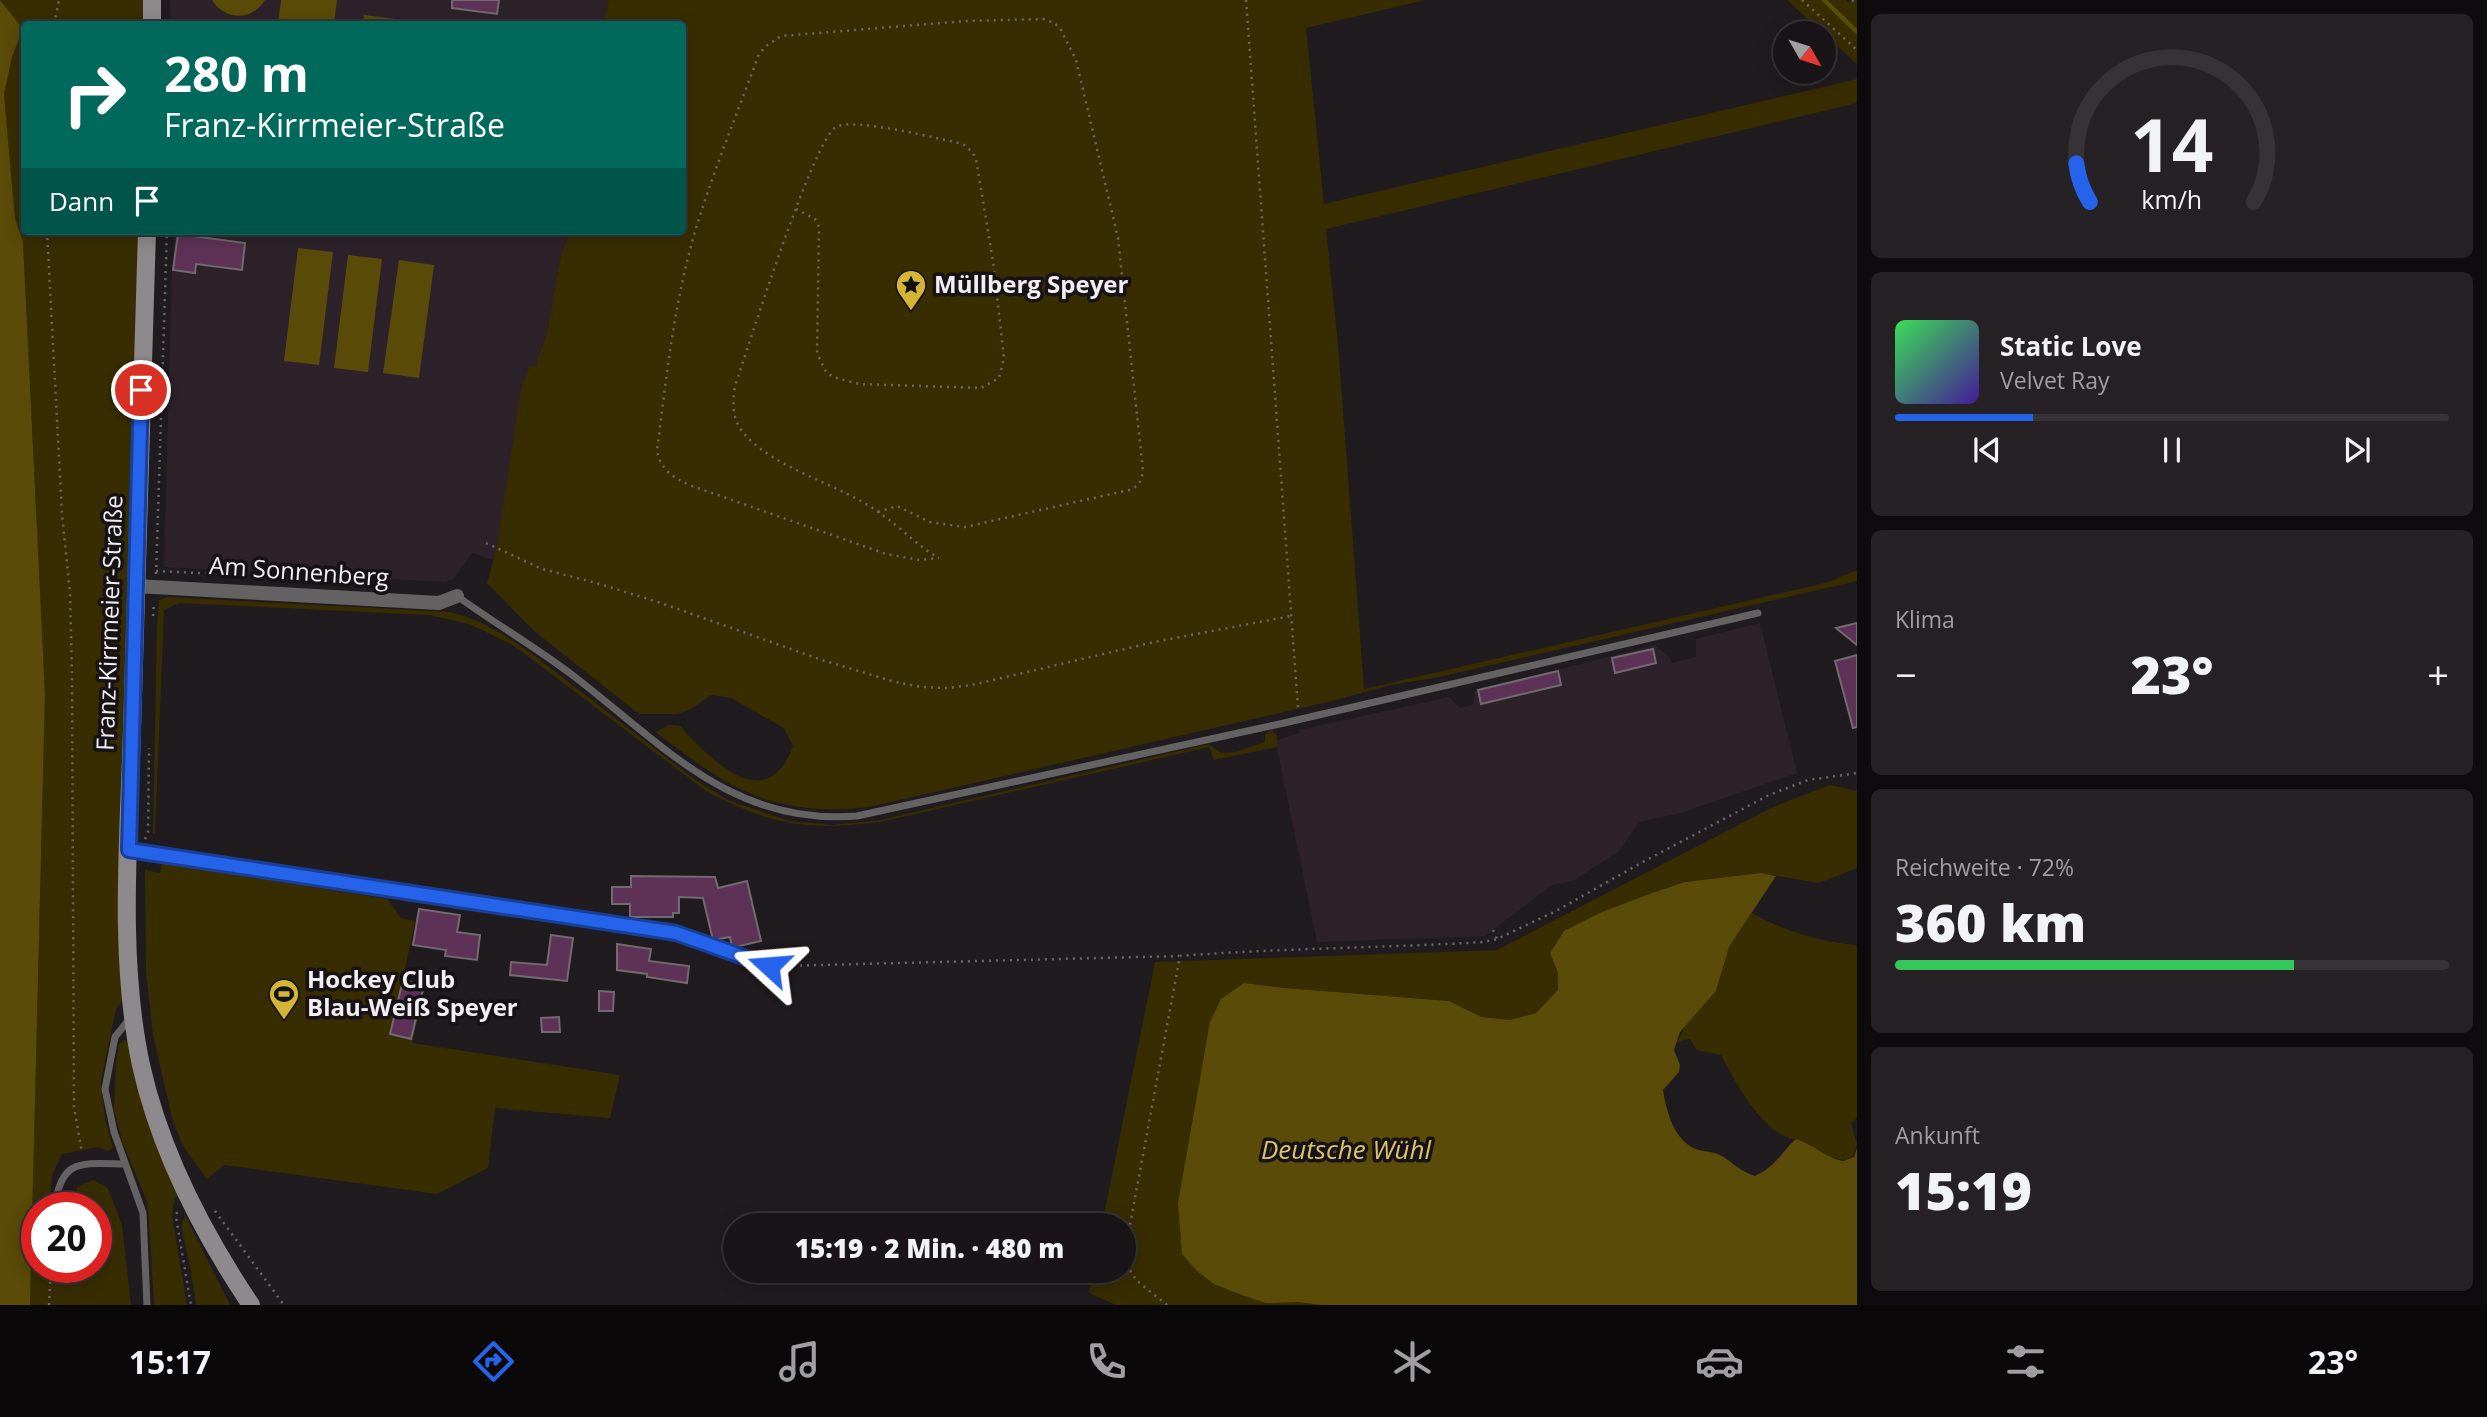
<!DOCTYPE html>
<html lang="de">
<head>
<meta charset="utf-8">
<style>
  body { margin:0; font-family:"Open Sans",sans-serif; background:#252124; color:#f1f3f6; height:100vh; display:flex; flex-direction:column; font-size:26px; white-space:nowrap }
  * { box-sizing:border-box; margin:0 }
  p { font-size:23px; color:#9f9ea1 }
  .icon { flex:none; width:38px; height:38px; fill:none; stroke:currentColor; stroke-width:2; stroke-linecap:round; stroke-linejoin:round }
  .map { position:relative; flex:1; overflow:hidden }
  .side { display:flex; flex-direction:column; gap:14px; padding:14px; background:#0d0b0d; width:630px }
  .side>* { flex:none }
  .hud { position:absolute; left:21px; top:21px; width:665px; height:214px; border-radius:7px; box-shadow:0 4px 18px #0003,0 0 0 2px #363336; background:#00695c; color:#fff; overflow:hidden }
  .needle { width:46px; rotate:129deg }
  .controls { position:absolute; left:1773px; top:21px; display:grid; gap:14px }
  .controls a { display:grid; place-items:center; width:63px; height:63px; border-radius:50%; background:#181417; box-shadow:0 4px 18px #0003,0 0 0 2px #363336; font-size:35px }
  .speed { position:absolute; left:21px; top:1192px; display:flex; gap:14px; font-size:35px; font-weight:700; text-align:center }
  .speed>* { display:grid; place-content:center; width:91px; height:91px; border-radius:50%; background:#181417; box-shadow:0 4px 18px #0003,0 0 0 2px #363336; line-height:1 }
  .speed .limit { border:10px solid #d22; background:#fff; color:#111 }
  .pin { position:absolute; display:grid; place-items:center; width:60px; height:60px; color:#fff; margin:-30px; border:4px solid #fff; border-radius:50%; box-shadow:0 2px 7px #0007 }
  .me { position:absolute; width:77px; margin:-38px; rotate:289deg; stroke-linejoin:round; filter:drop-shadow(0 0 5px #0008) }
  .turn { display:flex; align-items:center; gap:24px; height:147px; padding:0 28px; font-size:32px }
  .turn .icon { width:91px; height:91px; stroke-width:2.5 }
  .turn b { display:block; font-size:49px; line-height:60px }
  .then { display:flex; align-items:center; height:66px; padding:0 28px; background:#0003; gap:14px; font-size:26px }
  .big { font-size:52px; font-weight:800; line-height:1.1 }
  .side .widget { flex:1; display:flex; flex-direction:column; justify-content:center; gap:10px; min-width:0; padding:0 24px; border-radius:10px; background:#252124 }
  .side .dial { align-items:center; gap:0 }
  .dial svg { height:182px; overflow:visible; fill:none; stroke:#363336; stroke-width:7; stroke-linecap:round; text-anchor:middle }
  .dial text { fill:#f1f3f6; stroke:none }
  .song { display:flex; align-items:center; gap:21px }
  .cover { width:84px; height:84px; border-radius:10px; background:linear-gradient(135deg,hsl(130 70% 55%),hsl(260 70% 35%)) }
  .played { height:7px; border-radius:4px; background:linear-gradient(90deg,#2563eb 25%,#363336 25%) }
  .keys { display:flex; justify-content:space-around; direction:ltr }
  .heat { display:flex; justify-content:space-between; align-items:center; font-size:38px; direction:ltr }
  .charge { height:10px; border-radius:5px; background:linear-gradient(90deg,#34c759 72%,#363336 0) }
  .trip { position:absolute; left:723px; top:1213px; width:413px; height:70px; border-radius:35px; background:#181417; box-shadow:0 4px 18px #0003,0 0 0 2px #363336; font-weight:800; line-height:70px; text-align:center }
  .tabs { display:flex; height:112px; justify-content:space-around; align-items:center; background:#0a0809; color:#9f9ea1 }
  .tabs .icon { width:49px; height:49px }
  .tabs .on { color:#2563eb }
  .tabs b { font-size:32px; color:#f1f3f6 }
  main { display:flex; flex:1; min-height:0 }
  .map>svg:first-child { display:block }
  .built { fill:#2d222a }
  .green { fill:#382d00 }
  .water { fill:#5a4b08 }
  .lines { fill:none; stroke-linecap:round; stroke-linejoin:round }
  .stream { stroke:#5a4b08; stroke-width:4.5 }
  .building { fill:#5d3256; stroke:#716a6f; stroke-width:2 }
  .path { stroke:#6b666a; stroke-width:2.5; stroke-dasharray:2 5; stroke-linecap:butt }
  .lane { stroke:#656264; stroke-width:7 }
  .street { stroke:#656264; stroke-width:14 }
  .secondary { stroke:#8e898d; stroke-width:18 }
  .route-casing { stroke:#184099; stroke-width:18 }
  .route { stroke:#2563eb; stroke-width:12 }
  .labels { text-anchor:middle; stroke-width:7; stroke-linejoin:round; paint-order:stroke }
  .poi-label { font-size:24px; font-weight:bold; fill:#f2eef1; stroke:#171216; text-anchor:start }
  .street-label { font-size:24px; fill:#f2eef1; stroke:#171216 }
  .water-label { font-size:26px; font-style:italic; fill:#dac36b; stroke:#171216 }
</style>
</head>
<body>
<main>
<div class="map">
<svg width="1857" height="1305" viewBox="0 0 1857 1305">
  <rect width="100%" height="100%" fill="#201b1f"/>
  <!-- built -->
  <g class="built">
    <polygon points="170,0 609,0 603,24 170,24"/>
    <polygon points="175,231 569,231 560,260 547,333 535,367 494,560 472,553 453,579 445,582 164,567 172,270"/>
    <polygon points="1760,623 1797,773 1681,813 1639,822 1619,851 1573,881 1552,885 1485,936 1317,942 1276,743 1277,740 1300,733 1299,730 1449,697 1460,708 1473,704 1475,691 1655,645 1670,658 1672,663 1696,657 1696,639"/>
  </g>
  <!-- green -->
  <g class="green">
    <polygon points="1,0 144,0 144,24 24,24 24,231 140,231 123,1000 116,1009 101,1081 105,1119 113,1148 108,1151 98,1147 62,1154 52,1175 50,1207 37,1208 37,1267 96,1267 96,1208 76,1207 77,1187 93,1180 108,1188 122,1225 131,1305 30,1305 45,694 23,241 15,220 4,94 12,57 23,29 5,9"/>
    <path d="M609 0H1426L1306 28 1324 204 1857 79V103L1326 229 1338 344 1364 689 1829 582 1857 570V581L1439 677 1391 685 1332 701 869 807C773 818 729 789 656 732L668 725 680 726C711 760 767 818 793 746L784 728 731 698 711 695 691 709 678 714H639L534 631 487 583 497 546 521 389 530 366 535 367 547 333 560 260 569 231H682V24H603Z"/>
    <polygon points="1787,0 1846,0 1848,2 1857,0 1857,64"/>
    <path d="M167 597 449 612C481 618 509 638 535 656L694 779 728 800 789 821 833 825 880 820 1209 744 1221 753 1235 752 1265 742V734L1271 730 1277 735V747L1214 760 1209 747 880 822C810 831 769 825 706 791L513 645 469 624 429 615 179 603 164 610 155 833H153L157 627 159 600Z"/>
    <polygon points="1830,785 1857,791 1857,868 1819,883 1761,873 1685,882 1652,893 1550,953 1558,973 1559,990 1536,1013 1510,1020 1481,1017 1449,1001 1285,988 1244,983 1298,1302 1321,1305 1116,1305 1089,1293 1093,1271 1124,1270 1124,1225 1102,1225 1155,962 1497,950 1773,807"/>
    <polygon points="162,863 387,899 401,918 415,921 403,979 426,984 412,1043 620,1075 610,1118 495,1108 488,1168 437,1194 224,1165 207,1179 183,1146 172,1118 153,1035 146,972 145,870 160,873"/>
    <path d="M1752 913C1783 931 1821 942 1857 945V1118L1851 1123 1857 1144 1854 1156C1837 1166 1820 1152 1805 1142 1799 1139 1791 1139 1784 1136 1757 1123 1735 1081 1721 1055L1697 1050 1690 1039 1683 1040 1677 1043 1686 1023 1716 991 1729 947Z"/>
    <polygon points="125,1040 129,1042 179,1195 175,1197 172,1216 187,1305 154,1305 148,1204 122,1141 114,1109 116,1062 119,1044"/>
    <polygon points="185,1215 230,1305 196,1305 191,1271 181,1226"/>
  </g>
  <!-- water -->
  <g class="water">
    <polygon points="0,0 23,29 12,57 4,94 15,219 23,241 45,694 30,1305 0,1305"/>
    <path d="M212 0H265C252 21 225 21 212 0Z"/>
    <polygon points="281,0 337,0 334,24 278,24"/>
    <polygon points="364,15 411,21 411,24 363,24"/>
    <polygon points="298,248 333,252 319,365 284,361"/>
    <polygon points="348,255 382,259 368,372 334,368"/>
    <polygon points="399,260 434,265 419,378 383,373"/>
    <path d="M1761 873 1776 876 1729 947 1716 991 1680 1032 1674 1050 1680 1065 1679 1072 1663 1090C1666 1110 1674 1141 1696 1149 1704 1152 1714 1151 1722 1156 1735 1164 1738 1170 1755 1176 1778 1165 1779 1154 1796 1139 1813 1144 1825 1158 1843 1161L1854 1157 1857 1148V1305H1321L1298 1302 1266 1303 1242 1295 1214 1284 1197 1271 1182 1254 1178 1203 1210 1022 1221 999 1244 983 1285 988 1449 1001 1481 1017 1510 1020 1536 1013 1558 990V973L1550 953 1564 931 1602 912 1652 893 1685 882Z"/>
  </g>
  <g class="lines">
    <!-- stream -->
    <polyline class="stream" points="1824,0 1857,32"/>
  </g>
  <!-- building -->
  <g class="building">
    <polygon points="452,0 499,0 497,14 452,8"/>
    <polygon points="178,234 245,243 242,270 196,264 195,273 173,270"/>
    <polygon points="1857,623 1857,645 1836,628"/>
    <polygon points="1653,649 1656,663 1615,673 1612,658"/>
    <polygon points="1857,655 1857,727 1853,728 1835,661"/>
    <polygon points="1558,671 1561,685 1481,704 1478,690"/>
    <polygon points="631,876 715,877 718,888 747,881 761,941 735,947 732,947 730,937 713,940 703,898 679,897 679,913 673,913 673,917 630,917 630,904 612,904 612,887 631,887"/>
    <polygon points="419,909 460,915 457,932 480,935 477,960 445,956 446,950 413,945"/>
    <polygon points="551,935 573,938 567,981 510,975 511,962 547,965"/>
    <polygon points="617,944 651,949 649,961 689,966 687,983 647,977 647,974 617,970"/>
    <polygon points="403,980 424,985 411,1039 390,1034"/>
    <polygon points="599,991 614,992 613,1011 599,1011"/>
    <polygon points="559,1017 560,1032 542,1032 541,1018"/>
  </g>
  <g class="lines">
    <!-- path -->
    <g class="path">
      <polyline points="1246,0 1298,708"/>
      <polyline points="1802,0 1857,50"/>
      <polyline points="1852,0 1857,4"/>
      <polyline points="54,24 59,0"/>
      <path d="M796 209 815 219 819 227 817 353 826 372 833 377 859 384 981 388 999 378 1004 358 993 261 976 159 973 153 963 144C939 139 854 117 836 127 813 140 748 348 735 386 732 405 732 421 746 436 777 469 838 484 877 511 898 525 915 544 937 557"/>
      <polyline points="47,231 62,514 70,593 72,676 74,1107 82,1153"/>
      <path d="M878 512 897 506 930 522 965 527 1129 490C1139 486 1141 482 1143 471L1118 238 1076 60 1060 28 1054 23 1044 19 966 21 781 36 766 46 759 54C737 114 712 174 694 235 674 305 666 379 657 451 661 471 674 478 692 486L886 554 920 560 939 558"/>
      <polyline points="486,543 542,569 596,583 658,602 822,660 895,682 922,687 947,688 972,685 1154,642 1291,616"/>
      <polyline points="156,571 219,574"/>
      <polyline points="156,574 167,231"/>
      <polyline points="153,616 154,602"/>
      <polyline points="145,839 148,832 149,748"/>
      <polyline points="1493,930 1497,939"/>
      <polyline points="779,966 1179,956"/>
      <polyline points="215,1211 284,1305"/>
      <polyline points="177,1212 176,1217 191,1305"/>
      <polyline points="49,1305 51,1267"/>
      <path d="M1167 1305 1137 1281 1127 1266V1241L1180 956C1281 948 1383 948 1484 942L1497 939 1556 911 1641 863 1769 795 1808 780 1857 773"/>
    </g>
    <!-- lane -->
    <g class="lane">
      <path d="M457 596C494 623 534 646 571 674 663 744 731 826 857 816L1284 723 1758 613"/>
      <polyline points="129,850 676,933 769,966"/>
      <polyline points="131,1017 115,1037 105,1089 114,1132 143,1213 147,1305"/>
      <path d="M55 1208C60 1158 82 1163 123 1164"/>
    </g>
    <!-- street -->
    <polyline class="street" points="136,586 439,603 457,596"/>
    <!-- secondary -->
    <g class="secondary">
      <polyline points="152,0 152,24"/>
      <path d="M147 231C141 397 136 563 132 729 129 837 118 958 141 1065 160 1151 202 1232 251 1305"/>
    </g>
  </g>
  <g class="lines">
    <!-- route casing -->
    <g class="route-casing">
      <polyline id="route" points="141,390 129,850 676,933 769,966"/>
    </g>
    <!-- route -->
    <use href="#route" class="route"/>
  </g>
  <!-- icons -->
  <defs>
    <g id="sight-pin" transform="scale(1.575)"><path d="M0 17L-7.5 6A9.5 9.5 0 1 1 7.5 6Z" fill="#d5b535" stroke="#171216"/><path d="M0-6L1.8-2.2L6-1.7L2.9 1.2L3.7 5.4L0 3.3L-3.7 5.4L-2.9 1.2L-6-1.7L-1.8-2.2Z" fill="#111"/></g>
    <g id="stadium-pin" transform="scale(1.575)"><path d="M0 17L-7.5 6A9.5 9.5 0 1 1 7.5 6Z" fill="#d5b535" stroke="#171216"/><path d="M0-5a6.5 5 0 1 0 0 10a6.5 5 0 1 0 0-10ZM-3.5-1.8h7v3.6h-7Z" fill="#111"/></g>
  </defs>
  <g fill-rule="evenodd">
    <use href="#sight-pin" x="911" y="285"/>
    <use href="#stadium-pin" x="284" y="994"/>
  </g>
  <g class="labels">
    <!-- poi labels -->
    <g class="poi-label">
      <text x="934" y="293">Müllberg Speyer</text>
      <text x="307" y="988">Hockey Club<tspan x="307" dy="28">Blau-Weiß Speyer</tspan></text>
    </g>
    <!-- street labels -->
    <g class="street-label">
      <text transform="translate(299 572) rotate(4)" y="8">Am Sonnenberg</text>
      <text transform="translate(110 623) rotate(-88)" y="8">Franz-Kirrmeier-Straße</text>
    </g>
    <!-- water labels -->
    <g class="water-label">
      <text x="1346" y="1159">Deutsche Wühl</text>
    </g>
  </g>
</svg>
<div class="controls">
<a><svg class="needle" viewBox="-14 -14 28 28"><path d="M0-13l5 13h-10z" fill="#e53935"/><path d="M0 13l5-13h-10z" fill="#9f9ea1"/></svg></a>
</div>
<div class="speed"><div class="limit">20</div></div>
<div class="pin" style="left:141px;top:390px;background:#d93025"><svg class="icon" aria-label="arrive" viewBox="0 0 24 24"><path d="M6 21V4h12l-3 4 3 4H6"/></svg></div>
<svg class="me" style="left:769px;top:966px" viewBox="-20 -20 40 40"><path d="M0-17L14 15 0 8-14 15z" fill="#2563eb" stroke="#fff" stroke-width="4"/></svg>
<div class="trip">15:19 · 2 Min. · 480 m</div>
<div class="hud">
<div class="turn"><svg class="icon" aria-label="right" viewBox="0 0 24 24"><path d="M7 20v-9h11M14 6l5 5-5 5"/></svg><div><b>280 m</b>Franz-Kirrmeier-Straße</div></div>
<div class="then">Dann<svg class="icon" aria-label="arrive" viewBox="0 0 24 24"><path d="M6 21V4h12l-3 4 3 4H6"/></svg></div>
</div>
</div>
<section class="side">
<div class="widget dial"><svg viewBox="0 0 100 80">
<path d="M14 69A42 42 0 1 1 86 69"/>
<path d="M14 69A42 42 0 0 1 8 52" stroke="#2563eb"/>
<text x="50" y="56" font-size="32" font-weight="700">14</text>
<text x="50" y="72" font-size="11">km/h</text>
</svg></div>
<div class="widget">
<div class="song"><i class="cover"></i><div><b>Static Love</b><p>Velvet Ray</p></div></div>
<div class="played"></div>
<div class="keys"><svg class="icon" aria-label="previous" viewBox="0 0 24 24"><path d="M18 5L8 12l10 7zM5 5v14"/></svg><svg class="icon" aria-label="pause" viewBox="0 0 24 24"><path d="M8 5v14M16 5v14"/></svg><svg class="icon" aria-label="next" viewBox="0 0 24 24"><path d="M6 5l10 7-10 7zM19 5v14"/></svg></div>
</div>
<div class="widget"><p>Klima</p>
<div class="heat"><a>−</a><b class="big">23°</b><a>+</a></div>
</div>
<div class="widget"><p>Reichweite · 72%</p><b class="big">360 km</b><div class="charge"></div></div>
<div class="widget"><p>Ankunft</p><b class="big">15:19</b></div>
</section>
</main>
<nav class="tabs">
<b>15:17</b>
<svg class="icon on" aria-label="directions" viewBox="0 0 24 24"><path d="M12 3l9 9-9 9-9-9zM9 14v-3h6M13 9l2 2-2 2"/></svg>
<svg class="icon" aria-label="music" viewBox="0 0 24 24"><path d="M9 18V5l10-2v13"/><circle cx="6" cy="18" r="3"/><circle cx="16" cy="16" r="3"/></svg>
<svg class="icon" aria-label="phone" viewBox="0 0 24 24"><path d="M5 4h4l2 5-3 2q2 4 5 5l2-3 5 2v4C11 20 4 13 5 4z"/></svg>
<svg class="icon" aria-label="climate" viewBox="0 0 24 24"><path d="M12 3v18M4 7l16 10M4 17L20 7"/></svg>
<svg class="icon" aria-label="car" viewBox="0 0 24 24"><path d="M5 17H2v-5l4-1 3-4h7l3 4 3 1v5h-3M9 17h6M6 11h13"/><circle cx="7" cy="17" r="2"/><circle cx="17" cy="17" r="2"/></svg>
<svg class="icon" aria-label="filters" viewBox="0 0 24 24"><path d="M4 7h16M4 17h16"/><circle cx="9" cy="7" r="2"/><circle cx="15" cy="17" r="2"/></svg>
<b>23°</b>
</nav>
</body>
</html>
